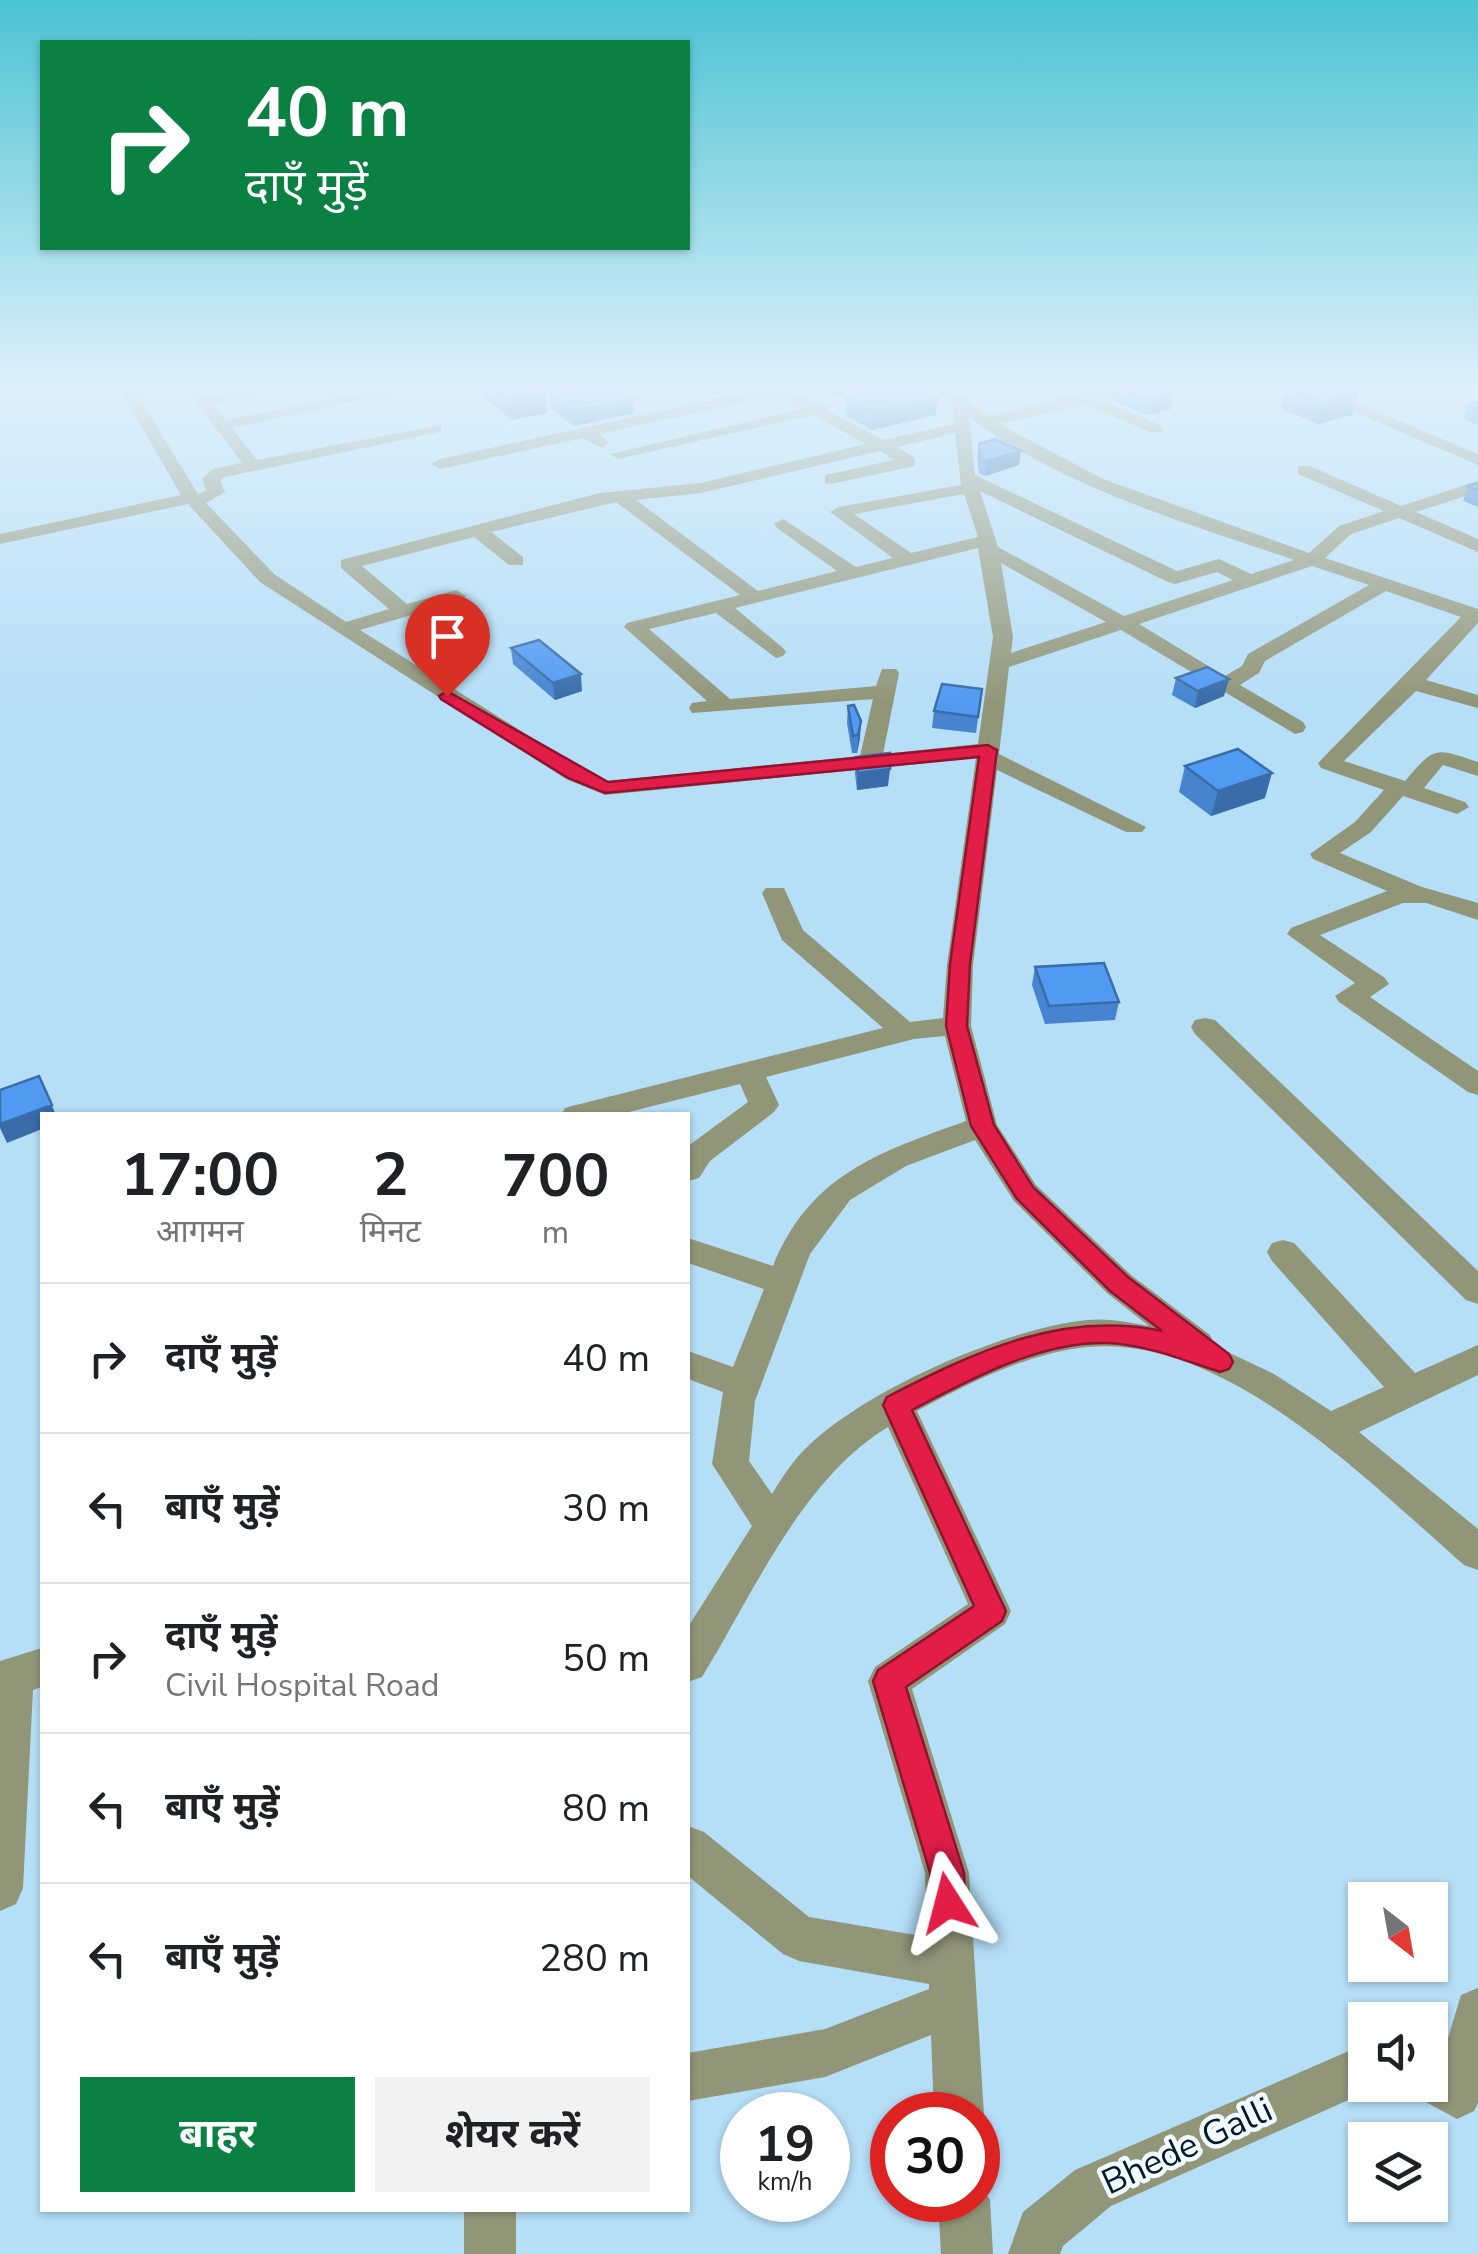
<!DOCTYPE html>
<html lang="hi">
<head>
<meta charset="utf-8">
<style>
  body { margin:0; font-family:"Nunito Sans","Noto Sans Devanagari",sans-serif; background:#f2f2f2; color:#202124; height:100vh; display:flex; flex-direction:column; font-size:38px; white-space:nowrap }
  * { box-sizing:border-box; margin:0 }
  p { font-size:32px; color:#757577 }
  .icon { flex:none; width:55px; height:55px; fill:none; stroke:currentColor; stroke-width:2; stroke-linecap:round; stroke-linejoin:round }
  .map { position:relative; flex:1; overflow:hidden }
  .sheet { position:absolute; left:40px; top:1112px; width:650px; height:1100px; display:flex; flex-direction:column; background:#fff; border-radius:0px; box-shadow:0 2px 8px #0004 }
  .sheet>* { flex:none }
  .guide { position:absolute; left:40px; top:40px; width:650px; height:210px; border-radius:0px; box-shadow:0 2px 8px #0004; background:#0b8043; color:#fff; overflow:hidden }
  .needle { width:65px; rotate:149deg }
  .buttons { position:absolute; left:1348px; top:1882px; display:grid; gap:20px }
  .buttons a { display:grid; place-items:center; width:100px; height:100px; border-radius:0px; background:#fff; box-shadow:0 2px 8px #0004; font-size:50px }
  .speed { position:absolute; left:720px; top:2092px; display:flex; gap:20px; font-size:50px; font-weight:700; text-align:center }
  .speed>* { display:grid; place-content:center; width:130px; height:130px; border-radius:50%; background:#fff; box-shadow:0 2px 8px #0004; line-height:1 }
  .speed small { font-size:25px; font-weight:400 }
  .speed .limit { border:15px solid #d22; background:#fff; color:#111 }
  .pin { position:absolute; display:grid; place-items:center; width:85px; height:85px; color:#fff; margin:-102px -42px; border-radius:50% 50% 50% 0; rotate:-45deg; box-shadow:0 0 10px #0007 }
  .pin .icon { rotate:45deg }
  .me { position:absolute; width:110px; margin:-55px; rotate:351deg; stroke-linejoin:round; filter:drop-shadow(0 0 8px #0008) }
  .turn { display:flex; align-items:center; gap:35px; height:210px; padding:0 40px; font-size:45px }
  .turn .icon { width:130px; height:130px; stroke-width:2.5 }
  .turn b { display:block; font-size:70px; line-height:85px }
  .eta { display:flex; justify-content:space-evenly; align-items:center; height:170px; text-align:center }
  .eta b { font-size:60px; font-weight:700; line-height:70px }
  .action { display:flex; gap:20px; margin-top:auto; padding:20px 40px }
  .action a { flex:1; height:115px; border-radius:0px; background:#0b8043; color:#fff; font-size:40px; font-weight:700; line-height:115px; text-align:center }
  .action a+a { background:#f2f2f2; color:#202124 }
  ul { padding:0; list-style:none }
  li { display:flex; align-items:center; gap:30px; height:150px; padding:0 40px; border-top:2px solid #e0e0e0 }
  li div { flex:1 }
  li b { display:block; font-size:38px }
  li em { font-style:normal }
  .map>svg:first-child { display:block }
</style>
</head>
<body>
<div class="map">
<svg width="1478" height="2254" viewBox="0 0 1478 2254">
  <rect width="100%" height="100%" fill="#b5def7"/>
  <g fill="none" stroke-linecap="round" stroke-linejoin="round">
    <path fill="#929679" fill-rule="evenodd" d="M 119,388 L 133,388 L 198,494 L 206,490 L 202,479 L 213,469 L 242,463 L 195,401 L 197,398 L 252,388 L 284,388 L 213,404 L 226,420 L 387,388 L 401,391 L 232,428 L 257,460 L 441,425 L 441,431 L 435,433 L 225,477 L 220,480 L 225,492 L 206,503 L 274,574 L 346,622 L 389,609 L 341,568 L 341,560 L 600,493 L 701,483 L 866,444 L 813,415 L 618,459 L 610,454 L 801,409 L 776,395 L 599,434 L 609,443 L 601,448 L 583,438 L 440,469 L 432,464 L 440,459 L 767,388 L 785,388 L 826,406 L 827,410 L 883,440 L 954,424 L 952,404 L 935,388 L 951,388 L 989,417 L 1081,392 L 1130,388 L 1129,393 L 1101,400 L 1162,426 L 1162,432 L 1150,432 L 1084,404 L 999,424 L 1103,479 L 1309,553 L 1339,526 L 1384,511 L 1298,474 L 1298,466 L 1310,466 L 1401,506 L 1478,481 L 1478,492 L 1416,512 L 1478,539 L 1478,552 L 1399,518 L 1351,534 L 1325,558 L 1478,609 L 1478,623 L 1426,680 L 1478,695 L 1478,708 L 1416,691 L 1344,761 L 1405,781 C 1435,746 1434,747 1478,762 L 1478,776 L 1443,765 L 1424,788 L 1465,802 L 1469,807 L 1457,814 L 1403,796 L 1371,832 L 1340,853 L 1422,887 L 1478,903 L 1478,920 L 1426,903 L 1403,903 L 1320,935 L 1385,978 L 1389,984 L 1370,997 L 1478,1071 L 1478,1095 L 1468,1092 L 1339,1002 L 1335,996 L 1355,983 L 1287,934 L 1291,928 L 1387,891 L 1313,859 L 1310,854 L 1355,822 L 1384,790 L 1321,768 L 1318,763 L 1461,617 L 1386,591 L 1265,661 L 1259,673 L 1240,685 L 1303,722 L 1306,727 L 1303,732 L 1295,734 L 1121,630 L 1009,667 L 999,754 L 1146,827 L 1142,832 L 1126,832 L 997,770 L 973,965 L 971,1026 L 997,1125 L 1036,1185 L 1131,1275 L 1210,1335 L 1215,1346 L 1274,1374 L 1331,1411 L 1384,1387 L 1272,1261 L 1267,1252 L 1272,1243 L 1283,1240 L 1294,1243 L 1415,1373 L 1478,1345 L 1478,1375 L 1359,1432 L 1478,1529 L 1478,1570 L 1464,1565 C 1370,1483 1225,1334 1088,1347 C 1027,1353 970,1383 917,1411 L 1011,1611 L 1005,1624 L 912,1689 L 969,1873 L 984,2115 L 978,2130 L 978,2115 L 934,2115 L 931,2035 L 825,2077 L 688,2101 L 688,2053 L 825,2029 L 929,1989 L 929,1984 L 799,1961 L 783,1954 L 688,1876 L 688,1826 L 704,1832 L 809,1917 L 927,1937 L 925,1873 L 868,1681 L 875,1667 L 968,1604 L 888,1427 C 802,1479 754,1592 702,1677 L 688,1682 L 688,1627 L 752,1526 L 712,1464 L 723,1392 L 688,1379 L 688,1351 L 733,1367 L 764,1289 L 688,1263 L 688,1238 L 773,1266 C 810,1174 880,1152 966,1121 L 945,1036 L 914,1039 L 766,1077 L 779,1105 L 774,1112 L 710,1161 L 699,1178 L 688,1181 L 688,1146 L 748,1102 L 740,1084 L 617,1115 L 561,1115 L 565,1108 L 576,1105 L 883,1028 L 782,940 L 762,893 L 766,888 L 784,888 L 803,930 L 910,1022 L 943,1018 L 947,965 L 976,758 L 605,795 L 566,779 L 260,582 L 188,504 L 0,544 L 0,534 L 181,495 ZM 969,417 C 1062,487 1183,522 1294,560 L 1251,574 L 1219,559 L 1177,571 L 975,475 ZM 955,433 L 961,485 L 839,507 L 830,512 L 893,558 L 856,567 L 783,519 L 774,524 L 777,528 L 837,571 L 758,591 L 636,500 L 701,493 L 880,451 L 894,460 L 825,475 L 825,483 L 831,484 L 915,466 L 915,458 L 897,447 ZM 980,491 L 1168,582 L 1175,584 L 1217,572 L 1233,580 L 1124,616 L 998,547 ZM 964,494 L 978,537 L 911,553 L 854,514 ZM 616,502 L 740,595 L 627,623 L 624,627 L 707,701 L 692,703 L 689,708 L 692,713 L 873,699 L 860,756 L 608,781 L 582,769 L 360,630 L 463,600 L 466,596 L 456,590 L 407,604 L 362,566 L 474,537 L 509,565 L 523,565 L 523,557 L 491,532 ZM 978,548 L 993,637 L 978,744 L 883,754 L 899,673 L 896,669 L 882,669 L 876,686 L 730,699 L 649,629 L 716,613 L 776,658 L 783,656 L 786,652 L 783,648 L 735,608 ZM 1001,563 L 1106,622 L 1011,653 L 1013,637 ZM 1312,566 L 1369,585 L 1248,654 L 1242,666 L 1225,676 L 1139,624 ZM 975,1140 L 1014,1201 L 1107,1293 L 1149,1326 C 1128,1322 1108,1318 1087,1320 C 1006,1328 868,1389 809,1445 C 794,1459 783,1476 772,1494 L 749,1461 L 755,1401 L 810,1254 L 850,1200 L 906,1166 Z
      M 548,388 L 573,388 L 549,393 Z
      M 1299,388 L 1319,388 L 1478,454 L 1478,465 Z
      M 1205,1018 L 1215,1020 L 1478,1271 L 1478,1304 L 1466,1300 L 1195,1034 L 1191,1027 L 1195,1020 Z
      M 42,1648 L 42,1687 L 33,1690 L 23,1888 L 16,1904 L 0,1911 L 0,1661 Z
      M 1478,1988 L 1478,2103 L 1474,2111 L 1457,2119 L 1413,2095 L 1408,2085 L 1430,2085 L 1430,2054 L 1442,2058 L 1461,1995 Z
      M 1365,2044 L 1365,2085 L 1382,2085 L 1111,2206 L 1063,2246 L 1060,2254 L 1008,2254 L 1023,2212 L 1075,2170 Z
      M 978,2180 L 990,2200 L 993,2254 L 941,2254 L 938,2200 L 978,2200 Z
      M 464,2210 L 516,2210 L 516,2254 L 464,2254 Z"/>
  </g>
  <path fill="#4684d0" d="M 481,388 L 539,388 L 547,413 L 512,420 L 482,396 Z
    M 819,388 L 928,388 L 927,392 L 937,398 L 936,415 L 872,430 L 845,416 L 846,398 L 857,396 L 857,393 L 836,397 Z
    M 1115,388 L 1174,395 L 1171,409 L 1146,415 L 1113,401 Z
    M 1285,388 L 1358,394 L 1352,415 L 1318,424 L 1280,408 Z
    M 550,396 L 633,399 L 634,413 L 574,426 L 552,410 Z
    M 1478,402 L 1478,425 L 1463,419 L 1467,405 Z
    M 979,444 L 1019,465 L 985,476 L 979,473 L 977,458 Z
    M 1478,483 L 1478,507 L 1463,501 L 1468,486 Z
    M 511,648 L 582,691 L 555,700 L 513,664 Z
    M 1176,678 L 1224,696 L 1195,708 L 1172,695 Z
    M 982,689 L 976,733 L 932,728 L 934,711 Z
    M 848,706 L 860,738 L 857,753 L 852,753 L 847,723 Z
    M 856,757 L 888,786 L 857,790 L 855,774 Z
    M 1185,766 L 1265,798 L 1211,816 L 1179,792 Z
    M 1035,967 L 1119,1002 L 1115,1020 L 1045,1024 L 1032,985 Z"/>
  <path fill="#396ca9" d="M 836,388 L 881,388 L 836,397 Z
    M 916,388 L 928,388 L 927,400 L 937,398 L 936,415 L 872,430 L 873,412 Z
    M 545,392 L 547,413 L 512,420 L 510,399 Z
    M 1358,394 L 1352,415 L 1318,424 L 1323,403 Z
    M 1174,395 L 1171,409 L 1146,415 L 1149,401 Z
    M 633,399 L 634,413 L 574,426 L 573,412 Z
    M 1021,451 L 1019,465 L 985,476 L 987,461 Z
    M 581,674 L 582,691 L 555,700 L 553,683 Z
    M 1229,679 L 1224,696 L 1195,708 L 1198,691 Z
    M 861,721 L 860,738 L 857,753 L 858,735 Z
    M 890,769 L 888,786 L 857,790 L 858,773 Z
    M 1272,773 L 1265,798 L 1211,816 L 1218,791 Z
    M 39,1076 L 56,1115 L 42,1115 L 42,1129 L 7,1143 L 0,1128 L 0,1124 Z"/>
  <path fill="#519af2" stroke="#396ca9" stroke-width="2.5" d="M 495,388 L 539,388 L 545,392 L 510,399 Z
    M 590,388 L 615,388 L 633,399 L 573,412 L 550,396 Z
    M 872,388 L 919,388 L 937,398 L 873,412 L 846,398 L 863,394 L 857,391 Z
    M 1117,388 L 1155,388 L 1174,395 L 1149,401 Z
    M 1286,388 L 1343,388 L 1358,394 L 1323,403 Z
    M 1478,402 L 1478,409 L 1467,405 Z
    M 995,439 L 1021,451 L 987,461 L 980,458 L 979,444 Z
    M 1478,483 L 1478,490 L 1468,486 Z
    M 539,640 L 581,674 L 553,683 L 511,648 Z
    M 1207,667 L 1229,679 L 1198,691 L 1176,678 Z
    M 942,684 L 982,689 L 978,717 L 934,711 Z
    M 854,705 L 861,721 L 858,735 L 853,736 L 848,706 Z
    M 1238,749 L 1272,773 L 1218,791 L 1185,766 Z
    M 890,753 L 890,769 L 858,773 L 856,757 Z
    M 1104,963 L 1119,1002 L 1049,1006 L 1035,967 Z
    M 39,1076 L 52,1105 L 0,1124 L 0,1090 Z"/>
  <linearGradient id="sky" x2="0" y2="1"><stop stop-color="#4bc3d3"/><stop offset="0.55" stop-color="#def0fb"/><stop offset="1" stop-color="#def0fb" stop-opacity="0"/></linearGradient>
  <rect width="1478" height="703" fill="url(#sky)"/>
  <path fill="#e11d48" stroke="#92132f" stroke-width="2.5" d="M 447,691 L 608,782 L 988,745 L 997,750 L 970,964 L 967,1026 L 994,1125 L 1033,1187 L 1128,1277 L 1229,1354 L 1233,1362 L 1229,1369 L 1220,1372 C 1183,1360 1148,1345 1108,1343 C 1040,1341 971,1379 912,1410 L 1006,1611 L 1002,1621 L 906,1687 L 964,1873 L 965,1903 L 960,1915 L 948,1920 L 936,1915 L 931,1903 L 930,1873 L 873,1681 L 878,1670 L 974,1606 L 883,1405 L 887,1397 C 974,1352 1062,1310 1162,1331 L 1110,1291 L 1017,1199 L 971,1126 L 946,1026 L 950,964 L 979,757 L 605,793 L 568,778 L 441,699 L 439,696 Z"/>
  <g text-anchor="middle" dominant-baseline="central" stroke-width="9" stroke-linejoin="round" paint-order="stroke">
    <g font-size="35" fill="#001b2a" stroke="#f3fafe">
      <text transform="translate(1187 2146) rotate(-25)">Bhede Galli</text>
    </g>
  </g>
</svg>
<div class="buttons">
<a><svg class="needle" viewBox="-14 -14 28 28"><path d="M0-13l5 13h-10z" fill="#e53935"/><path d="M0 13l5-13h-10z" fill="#757577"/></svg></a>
<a><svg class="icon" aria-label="sound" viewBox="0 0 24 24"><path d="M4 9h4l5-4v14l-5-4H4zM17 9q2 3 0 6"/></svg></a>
<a><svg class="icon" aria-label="layers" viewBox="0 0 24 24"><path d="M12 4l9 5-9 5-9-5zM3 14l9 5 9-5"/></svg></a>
</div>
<div class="speed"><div>19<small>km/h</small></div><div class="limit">30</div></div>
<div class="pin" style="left:447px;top:696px;background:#d93025"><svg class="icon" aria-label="arrive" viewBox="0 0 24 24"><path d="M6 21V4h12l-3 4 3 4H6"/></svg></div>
<svg class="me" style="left:948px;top:1903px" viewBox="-20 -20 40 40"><path d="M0-17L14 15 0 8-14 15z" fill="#e11d48" stroke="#fff" stroke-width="4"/></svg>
<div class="guide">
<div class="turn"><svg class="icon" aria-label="right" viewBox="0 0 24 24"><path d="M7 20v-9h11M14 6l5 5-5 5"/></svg><div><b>40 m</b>दाएँ मुड़ें</div></div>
</div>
<section class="sheet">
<div class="eta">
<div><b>17:00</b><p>आगमन</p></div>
<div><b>2</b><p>मिनट</p></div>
<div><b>700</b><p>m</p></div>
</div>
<ul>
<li><svg class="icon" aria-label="right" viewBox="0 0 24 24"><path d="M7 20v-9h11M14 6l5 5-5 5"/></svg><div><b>दाएँ मुड़ें</b></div><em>40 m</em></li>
<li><svg class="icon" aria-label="left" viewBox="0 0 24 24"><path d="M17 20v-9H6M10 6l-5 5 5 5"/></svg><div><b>बाएँ मुड़ें</b></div><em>30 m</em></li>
<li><svg class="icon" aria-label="right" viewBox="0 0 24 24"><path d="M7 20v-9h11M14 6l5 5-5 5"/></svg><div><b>दाएँ मुड़ें</b><p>Civil Hospital Road</p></div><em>50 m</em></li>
<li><svg class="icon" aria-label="left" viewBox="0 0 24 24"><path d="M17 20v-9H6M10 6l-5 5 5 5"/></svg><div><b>बाएँ मुड़ें</b></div><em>80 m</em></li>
<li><svg class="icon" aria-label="left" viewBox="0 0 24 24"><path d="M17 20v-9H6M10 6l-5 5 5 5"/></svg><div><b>बाएँ मुड़ें</b></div><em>280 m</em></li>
</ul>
<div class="action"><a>बाहर</a><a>शेयर करें</a></div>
</section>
</div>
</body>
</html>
